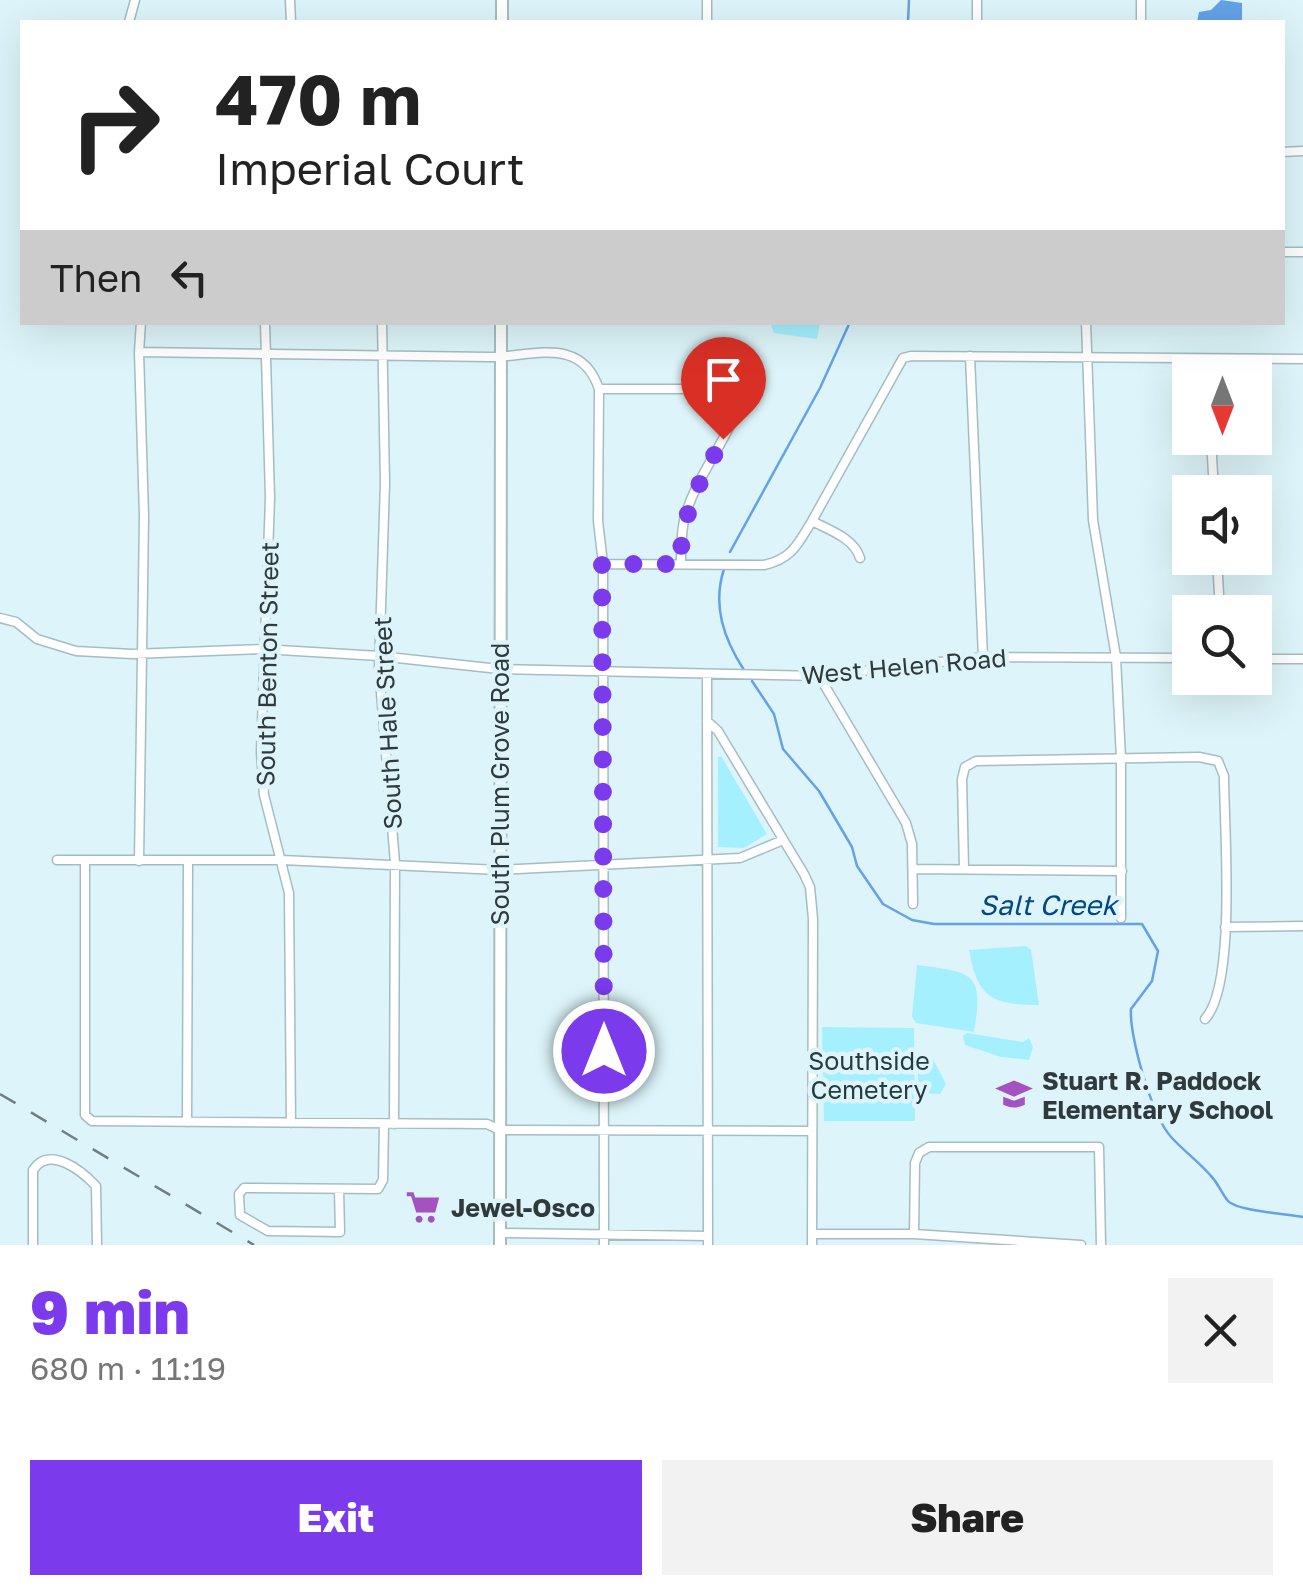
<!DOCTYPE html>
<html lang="en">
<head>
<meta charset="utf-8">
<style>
  body { margin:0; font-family:"Golos Text",sans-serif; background:#f2f2f2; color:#222; height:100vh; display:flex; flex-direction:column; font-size:38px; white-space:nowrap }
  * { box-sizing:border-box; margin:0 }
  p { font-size:32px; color:#767676 }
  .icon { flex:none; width:55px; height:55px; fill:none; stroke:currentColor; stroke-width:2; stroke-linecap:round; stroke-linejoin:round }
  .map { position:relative; height:1245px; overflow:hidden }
  .details { display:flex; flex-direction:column; background:#fff; flex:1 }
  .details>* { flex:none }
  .hud { position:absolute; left:20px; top:20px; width:1265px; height:305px; border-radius:0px; box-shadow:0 10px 40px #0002; background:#fff; color:#222; overflow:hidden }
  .needle { width:65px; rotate:180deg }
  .fabs { position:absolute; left:1172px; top:355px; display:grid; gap:20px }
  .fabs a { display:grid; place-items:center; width:100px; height:100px; border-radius:0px; background:#fff; box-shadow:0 10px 40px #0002; font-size:50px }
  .pin { position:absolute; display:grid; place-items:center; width:85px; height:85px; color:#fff; margin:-102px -42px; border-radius:50% 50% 50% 0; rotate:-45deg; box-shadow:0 0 10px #0007 }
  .pin .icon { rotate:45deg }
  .me { position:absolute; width:110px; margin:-55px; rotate:0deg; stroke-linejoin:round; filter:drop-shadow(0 0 8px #0008) }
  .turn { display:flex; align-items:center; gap:35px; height:210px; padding:0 30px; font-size:45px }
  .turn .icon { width:130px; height:130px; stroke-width:2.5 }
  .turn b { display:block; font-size:70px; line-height:85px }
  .then { display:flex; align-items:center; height:95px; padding:0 30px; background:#0003; gap:20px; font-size:38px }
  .round { display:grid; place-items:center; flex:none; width:105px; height:105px; border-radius:0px; background:#f2f2f2 }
  .overview { display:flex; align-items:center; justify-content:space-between; height:170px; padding:0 30px }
  h1 { font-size:60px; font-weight:800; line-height:75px; color:#7c3aed }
  .action { display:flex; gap:20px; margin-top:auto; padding:20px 30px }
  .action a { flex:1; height:115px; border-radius:0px; background:#7c3aed; color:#fff; font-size:40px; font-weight:800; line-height:115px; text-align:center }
  .action a+a { background:#f2f2f2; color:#222 }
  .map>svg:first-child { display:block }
</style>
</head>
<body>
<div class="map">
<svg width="1303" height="1245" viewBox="0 0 1303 1245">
  <rect width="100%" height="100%" fill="#ddf5fa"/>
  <path fill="#a5f0ff" d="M 770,323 L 820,323 L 817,339 L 774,333 Z
    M 721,756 L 767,834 L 744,848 L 718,847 L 718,757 Z
    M 1026,946 L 1031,950 L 1039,1005 C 994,1005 977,999 969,950 Z
    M 917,965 C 974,972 984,973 974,1032 L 916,1023 L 912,1017 Z
    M 822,1027 L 914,1028 L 915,1121 L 824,1121 Z
    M 967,1033 L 1023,1042 L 1029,1038 L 1033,1047 L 1029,1060 L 1001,1057 L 965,1045 L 963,1036 Z
    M 923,1059 L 933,1059 L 946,1084 L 940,1094 L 918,1093 L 918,1068 Z"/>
  <path fill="#64a1e7" d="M 1221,0 L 1242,3 L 1242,22 L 1197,22 L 1199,12 L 1211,10 Z"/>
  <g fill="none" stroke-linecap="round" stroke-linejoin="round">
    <path stroke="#64a1e7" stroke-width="2.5" d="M 908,22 L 909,0
      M 730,552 L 820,388 L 850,322
      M 724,569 C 712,606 724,639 744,670
      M 752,681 L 774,714 L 783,749 L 819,791 L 852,847 L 857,866 L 883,904 L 912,920 L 934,924 L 1142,924 L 1158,951 L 1152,981 L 1131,1009 C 1129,1036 1152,1117 1172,1138 C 1184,1151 1199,1162 1211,1176 C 1218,1183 1222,1194 1228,1201 C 1237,1211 1288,1214 1303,1217"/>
    <g stroke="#a5bdc1" stroke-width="11">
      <path id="minor" d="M 290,0 L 291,22
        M 1141,0 L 1141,22
        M 129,22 L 135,0
        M 707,22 L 707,0
        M 977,22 L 977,0
        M 1282,152 L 1303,151
        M 1282,252 L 1303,252
        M 265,322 L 270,498 L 261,752 L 264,795 L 289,893 L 291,1123
        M 382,322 L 385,483 L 379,668 L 395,863 L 394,1124
        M 1086,322 L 1093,520 L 1116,657 L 1121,759 L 1121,918
        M 139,352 L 490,357 C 532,357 581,335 599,389 L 598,521 L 603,564 L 604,1245
        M 970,356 L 983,657
        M 599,389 L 727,389 L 743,392 C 731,437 698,472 685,516 C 681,531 681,548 681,564
        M 1211,438 L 1214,492
        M 812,521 C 829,530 854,538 860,558
        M 1217,558 L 1220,612
        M 603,564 L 764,565 C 792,559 798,544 812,521 L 903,358 L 911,356 L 1303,359
        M 0,618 L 16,622 L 37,639 L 76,651 L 132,654 L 263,649 L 379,656 L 499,669 L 819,676 L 983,657 L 1190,658
        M 1255,659 L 1303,659
        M 707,675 L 708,1245
        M 819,676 L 906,823 L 912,844 L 913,904
        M 707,721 L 718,731 L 804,874 L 810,887 L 813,919 L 812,1245
        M 57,860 L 282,860 L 499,870 L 740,858 L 783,840
        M 85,860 L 85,1115 L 92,1121 L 487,1124 L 500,1130 L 812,1131
        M 139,861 L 144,516 L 139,352 L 141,322
        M 913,869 L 1122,871
        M 964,869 L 962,779 L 965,767 L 976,761 L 1199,757 L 1218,761 L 1224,776 C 1224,827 1237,985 1205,1019
        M 1225,927 L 1303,926
        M 187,1122 L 188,861
        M 339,1189 L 340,1232 L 268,1231 L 240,1215 L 239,1194 L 244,1188 L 378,1189 L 383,1180 L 384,1124
        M 500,1233 L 708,1236
        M 812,1234 L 914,1234 L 1081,1245
        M 914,1234 L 915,1163 L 919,1153 L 929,1147 L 1099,1147 L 1101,1245
        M 33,1245 L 33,1170 C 49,1145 81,1170 96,1186 L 97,1245"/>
    </g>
    <g stroke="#a5bdc1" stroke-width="14">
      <path id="secondary" d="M 502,22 L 502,0
        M 500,1245 L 501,322"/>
    </g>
    <use href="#minor" stroke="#fff" stroke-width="8"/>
    <use href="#secondary" stroke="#fff" stroke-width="10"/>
    <path stroke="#6f7e81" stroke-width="2.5" stroke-dasharray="18 18" stroke-linecap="butt" d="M 0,1094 L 254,1245"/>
  </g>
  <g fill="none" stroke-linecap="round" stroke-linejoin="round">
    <path stroke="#7c3aed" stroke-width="18" stroke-dasharray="0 32.4" d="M 604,1051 L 602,564 L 680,564 C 682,512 699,483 723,439"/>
  </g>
  <defs>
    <g id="school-bare" transform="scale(2.7)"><path d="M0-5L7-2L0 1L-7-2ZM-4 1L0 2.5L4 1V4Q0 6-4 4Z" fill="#a551c0" stroke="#ddf5fa" stroke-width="2.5" paint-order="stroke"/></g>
    <g id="supermarket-bare" transform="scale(2.7)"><path d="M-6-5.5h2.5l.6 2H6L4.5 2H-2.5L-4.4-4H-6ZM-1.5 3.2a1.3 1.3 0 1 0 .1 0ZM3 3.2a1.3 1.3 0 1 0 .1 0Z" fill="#a551c0" stroke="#ddf5fa" stroke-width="2.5" paint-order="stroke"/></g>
  </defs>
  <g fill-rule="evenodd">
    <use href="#school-bare" x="1014" y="1094"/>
    <use href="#supermarket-bare" x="423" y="1207"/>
  </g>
  <g text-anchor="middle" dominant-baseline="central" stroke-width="9" stroke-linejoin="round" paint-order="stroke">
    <g font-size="25" fill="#303a3c" stroke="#ddf5fa">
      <text transform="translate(267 664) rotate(-89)">South Benton Street</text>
      <text transform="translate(904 666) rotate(-5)">West Helen Road</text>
      <text transform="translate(387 723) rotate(-93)">South Hale Street</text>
      <text transform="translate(499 784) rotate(-90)">South Plum Grove Road</text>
    </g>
    <g font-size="25" fill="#243c40" stroke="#ddf5fa">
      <text x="869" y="1060">Southside<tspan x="869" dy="29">Cemetery</tspan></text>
    </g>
    <g font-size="25" font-weight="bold" fill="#303a3c" stroke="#ddf5fa" text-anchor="start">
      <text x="1042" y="1080">Stuart R. Paddock<tspan x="1042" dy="29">Elementary School</tspan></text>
      <text x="451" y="1207">Jewel-Osco</text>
    </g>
    <g font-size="28" font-style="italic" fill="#024786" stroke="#ddf5fa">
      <text x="1048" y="904">Salt Creek</text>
    </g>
  </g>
</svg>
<div class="fabs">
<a><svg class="needle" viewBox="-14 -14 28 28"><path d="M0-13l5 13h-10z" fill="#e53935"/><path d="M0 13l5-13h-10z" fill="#767676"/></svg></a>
<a><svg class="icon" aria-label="sound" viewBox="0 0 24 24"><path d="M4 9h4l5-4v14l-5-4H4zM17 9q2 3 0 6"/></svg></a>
<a><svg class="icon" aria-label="search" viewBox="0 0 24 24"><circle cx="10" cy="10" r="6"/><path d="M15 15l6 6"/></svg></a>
</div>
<div class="pin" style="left:723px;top:439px;background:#d93025"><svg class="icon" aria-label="arrive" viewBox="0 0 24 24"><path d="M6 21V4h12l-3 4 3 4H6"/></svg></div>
<svg class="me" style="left:604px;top:1051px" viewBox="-20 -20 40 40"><circle r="17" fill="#7c3aed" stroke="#fff" stroke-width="3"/><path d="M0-11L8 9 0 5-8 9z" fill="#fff"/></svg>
<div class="hud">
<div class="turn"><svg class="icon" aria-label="right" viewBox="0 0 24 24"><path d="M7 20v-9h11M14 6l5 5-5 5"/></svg><div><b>470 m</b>Imperial Court</div></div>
<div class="then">Then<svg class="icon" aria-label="left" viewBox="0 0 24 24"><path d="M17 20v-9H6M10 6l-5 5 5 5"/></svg></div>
</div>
</div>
<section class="details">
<div class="overview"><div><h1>9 min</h1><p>680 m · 11:19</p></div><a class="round"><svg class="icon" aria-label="close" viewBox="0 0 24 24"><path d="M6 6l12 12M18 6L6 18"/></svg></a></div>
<div class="action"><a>Exit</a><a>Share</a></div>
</section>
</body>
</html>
